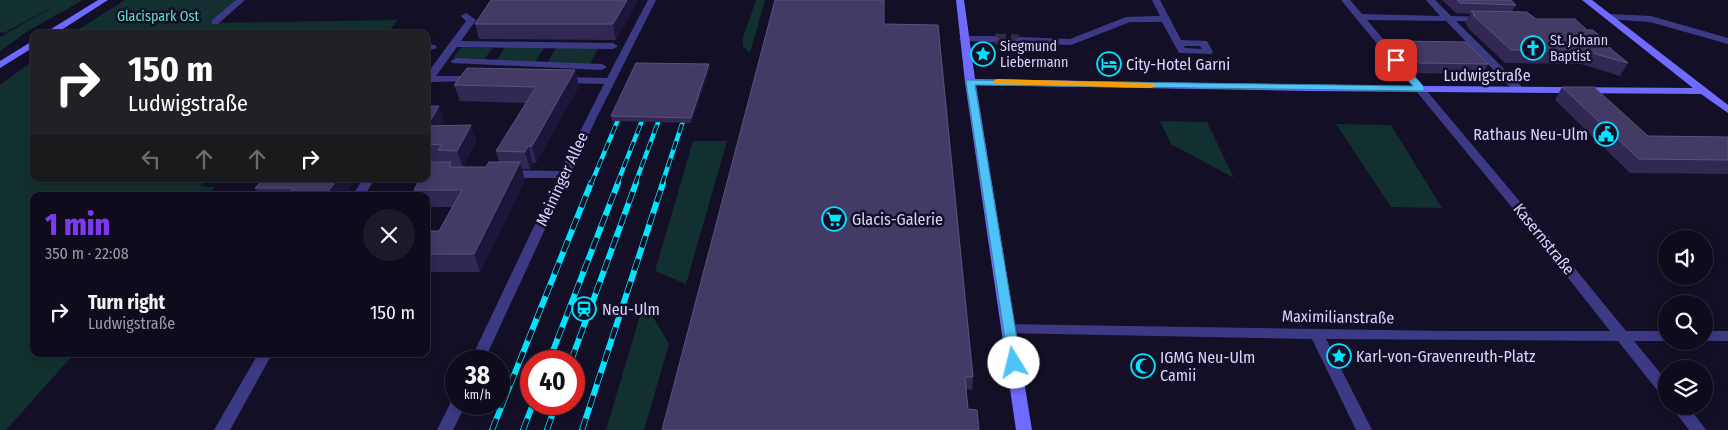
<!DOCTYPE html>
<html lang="en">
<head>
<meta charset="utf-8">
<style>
  body { margin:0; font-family:"Fira Sans Condensed",sans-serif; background:#1c1929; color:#f1f3f6; height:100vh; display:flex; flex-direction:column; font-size:19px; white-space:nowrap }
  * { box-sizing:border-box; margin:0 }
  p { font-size:16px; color:#9b9ba3 }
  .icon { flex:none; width:28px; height:28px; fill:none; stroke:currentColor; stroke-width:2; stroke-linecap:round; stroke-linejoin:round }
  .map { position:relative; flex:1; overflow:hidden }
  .side { position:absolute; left:30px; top:192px; width:400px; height:165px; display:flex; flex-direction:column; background:#0e0b1c; border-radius:10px; box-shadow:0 2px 12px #0003,0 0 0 1px #2e2b3b }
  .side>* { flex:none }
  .guide { position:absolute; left:30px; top:30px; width:400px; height:152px; border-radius:10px; box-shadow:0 2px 12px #0003,0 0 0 1px #2e2b3b; background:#202124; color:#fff; overflow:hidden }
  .fabs { position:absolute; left:1658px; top:230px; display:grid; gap:10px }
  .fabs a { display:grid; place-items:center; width:55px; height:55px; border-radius:50%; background:#0e0b1c; box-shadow:0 2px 12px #0003,0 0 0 1px #2e2b3b; font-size:25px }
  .speed { position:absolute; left:445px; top:350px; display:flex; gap:10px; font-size:25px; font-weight:700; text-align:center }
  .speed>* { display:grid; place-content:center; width:65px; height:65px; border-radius:50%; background:#0e0b1c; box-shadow:0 2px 12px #0003,0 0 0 1px #2e2b3b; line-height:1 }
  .speed small { font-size:12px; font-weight:400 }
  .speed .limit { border:8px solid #d22; background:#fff; color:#111 }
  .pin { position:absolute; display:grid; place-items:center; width:42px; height:42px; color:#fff; margin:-21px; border-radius:10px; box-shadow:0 2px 8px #0006 }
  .me { position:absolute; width:55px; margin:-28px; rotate:351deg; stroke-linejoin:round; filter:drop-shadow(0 0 4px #0008) }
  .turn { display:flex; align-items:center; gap:18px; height:105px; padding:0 15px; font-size:22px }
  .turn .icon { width:65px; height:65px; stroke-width:2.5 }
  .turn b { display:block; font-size:35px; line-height:42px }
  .lanes { display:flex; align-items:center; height:48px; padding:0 15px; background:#0003; justify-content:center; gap:25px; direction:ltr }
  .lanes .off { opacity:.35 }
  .round { display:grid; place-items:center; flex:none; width:52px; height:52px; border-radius:26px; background:#1c1929 }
  .summary { display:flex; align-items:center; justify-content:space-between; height:85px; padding:0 15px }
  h1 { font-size:30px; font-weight:800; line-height:38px; color:#7c3aed }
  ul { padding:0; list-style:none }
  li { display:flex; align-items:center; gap:15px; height:70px; padding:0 15px }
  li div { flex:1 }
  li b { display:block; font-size:19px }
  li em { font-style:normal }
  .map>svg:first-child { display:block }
</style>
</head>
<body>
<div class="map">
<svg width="1728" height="430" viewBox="0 0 1728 430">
  <rect width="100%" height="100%" fill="#130f26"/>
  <path fill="#12302f" d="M 0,0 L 83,0 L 28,31 L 0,51 L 0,37 L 63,1 L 4,33 L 0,32 Z
    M 125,0 L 238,0 L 211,23 L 398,20 L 387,34 L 71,34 Z
    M 756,0 L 765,0 L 750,53 L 743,46 L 743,37 Z
    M 461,47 L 493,48 L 484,59 L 453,58 Z
    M 505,47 L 544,48 L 535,62 L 497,60 Z
    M 556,48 L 598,48 L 590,64 L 548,62 Z
    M 34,60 L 34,179 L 223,179 L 206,180 L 200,186 L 215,187 L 207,196 L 34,196 L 34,354 L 74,354 L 6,430 L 0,430 L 0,85 Z
    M 1160,121 L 1207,122 L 1234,178 L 1171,144 Z
    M 1336,124 L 1391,125 L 1442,208 L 1391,207 Z
    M 693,141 L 727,141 L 686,284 L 655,271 Z
    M 644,302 L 669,344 L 644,430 L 606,430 Z"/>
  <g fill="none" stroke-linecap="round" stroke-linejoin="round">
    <path stroke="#312d47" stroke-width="11" stroke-dasharray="11 5" stroke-linecap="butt" d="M 995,39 L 1019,40"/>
    <path fill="#3d3a85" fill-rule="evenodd" d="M 236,0 L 245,0 L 218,24 L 212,24 L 212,20 Z
      M 648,0 L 656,0 L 596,119 L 484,361 L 470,361 L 557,178 L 507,178 L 501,174 L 507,170 L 560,171 L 604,84 L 563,83 L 558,80 L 563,77 L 607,78 Z
      M 1152,0 L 1160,0 L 1181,40 L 1207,41 L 1213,52 L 1211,54 L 1179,53 L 1162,22 L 1130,22 L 1071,45 L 1019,43 L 1014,40 L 1019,37 L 1070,39 L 1126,17 L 1160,16 ZM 1184,46 L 1200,46 L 1202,49 L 1185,48 Z
      M 1341,0 L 1350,0 L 1362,14 L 1440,16 L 1426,0 L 1435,0 L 1451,16 L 1486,17 L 1488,19 L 1483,22 L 1456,21 L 1523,88 L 1524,90 L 1523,92 L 1515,92 L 1446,21 L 1367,20 L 1532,216 L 1626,331 L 1666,331 L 1666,341 L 1634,341 L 1666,380 L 1666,397 L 1661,395 L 1618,341 L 1326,339 L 1372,430 L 1356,430 L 1312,339 L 1003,333 L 1001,329 L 1003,325 L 1008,324 L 1448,331 L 1610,331 L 1524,222 Z
      M 466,13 L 476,20 L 461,41 L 613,43 L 618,46 L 613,49 L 457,47 L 436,76 L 475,76 L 479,77 L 480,79 L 479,81 L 432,82 L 426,86 L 426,75 L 466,21 L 461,16 Z
      M 1609,14 L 1651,16 L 1728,38 L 1728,44 L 1650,22 L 1606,19 L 1606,15 Z
      M 964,36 L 995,36 L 1000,39 L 995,42 L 961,41 L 959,39 Z
      M 426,44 L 435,45 L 437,47 L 435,49 L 426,50 Z
      M 456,58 L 602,64 L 607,67 L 602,70 L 452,63 L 451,61 Z
      M 363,179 L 375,179 L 364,196 L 352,196 Z
      M 1704,331 L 1728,331 L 1728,341 L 1704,341 Z
      M 258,354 L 272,354 L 230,430 L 214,430 Z
      M 456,398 L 456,404 L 466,404 L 453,430 L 437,430 L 452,400 Z
      M 1671,406 L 1688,406 L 1706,430 L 1689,430 Z"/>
    <path fill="#6f6bff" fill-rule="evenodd" d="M 98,0 L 108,0 L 55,34 L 43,34 Z
      M 956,0 L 964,0 L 975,79 L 1310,85 L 1693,88 L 1582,0 L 1592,0 L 1728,105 L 1728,113 L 1701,94 L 1310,91 L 976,85 L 1032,430 L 1016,430 L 965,82 Z
      M 34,40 L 34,47 L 0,68 L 0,61 Z"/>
    <g stroke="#00e5ff" stroke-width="4.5">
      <path id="rail-far1" d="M 591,184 L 623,108
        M 617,184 L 647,108
        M 635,184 L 663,109
        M 662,184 L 687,109"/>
    </g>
    <g stroke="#00e5ff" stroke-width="6">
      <path id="rail" d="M 549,361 L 618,183
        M 571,361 L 636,183
        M 492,430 L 591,183
        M 523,430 L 533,404
        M 547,430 L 556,404
        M 582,430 L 663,183"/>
    </g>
    <use href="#rail-far1" stroke="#130f26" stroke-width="3" stroke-dasharray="9" stroke-linecap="butt"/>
    <use href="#rail" stroke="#130f26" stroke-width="4.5" stroke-dasharray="12" stroke-linecap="butt"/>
  </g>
  <path fill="#312854" d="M 491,0 L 636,0 L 637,2 L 616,40 L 479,39 L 475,24 Z
    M 1442,0 L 1511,0 L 1516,5 L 1512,11 L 1536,19 L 1587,30 L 1610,45 L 1608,48 L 1628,63 L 1620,76 L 1581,64 L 1505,63 L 1467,27 L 1468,26 L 1465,23 L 1470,14 L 1456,13 Z
    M 884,24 L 973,377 L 972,390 L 966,389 L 662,430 Z
    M 1400,41 L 1488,64 L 1483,74 L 1414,73 L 1396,51 Z
    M 710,69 L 691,123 L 612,121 L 611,116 Z
    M 575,70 L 579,86 L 536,163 L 533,163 L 530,169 L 521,169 L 525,180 L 480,272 L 426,272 L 426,231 L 439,231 L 453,207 L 426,207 L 426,196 L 416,196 L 414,190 L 442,162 L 438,161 L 426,161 L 426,106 L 444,123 L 443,125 L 471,125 L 476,142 L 463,167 L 486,167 L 499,162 L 496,151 L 526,103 L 460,101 L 454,85 Z
    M 1562,87 L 1648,136 L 1728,137 L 1728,174 L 1630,173 L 1555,100 Z
    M 354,181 L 344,196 L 259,196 L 255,188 Z"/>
  <path fill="#1d163a" d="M 627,0 L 636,0 L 637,2 L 616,40 L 613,24 Z
    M 709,64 L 710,69 L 691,123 L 691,118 Z
    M 575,70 L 579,86 L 536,163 L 532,146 Z
    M 439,106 L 444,123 L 433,142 L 427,126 Z
    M 471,125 L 476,142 L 463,168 L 457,151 Z
    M 528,146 L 533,163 L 530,169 L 525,152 Z
    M 520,162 L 525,180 L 480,272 L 474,254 Z
    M 337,179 L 353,179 L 354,181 L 344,196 L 325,196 Z"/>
  <path fill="#433a66" stroke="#5a527e" d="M 491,0 L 627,0 L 613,24 L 475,24 Z
    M 775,0 L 884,0 L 884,24 L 938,25 L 973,377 L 965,377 L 968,409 L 977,410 L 979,430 L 662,430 Z
    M 1457,0 L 1511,0 L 1516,5 L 1460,3 Z
    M 1471,11 L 1527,12 L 1536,19 L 1575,19 L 1587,30 L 1593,30 L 1610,45 L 1605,44 L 1628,63 L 1588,52 L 1511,50 L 1473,15 L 1475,15 Z
    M 379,33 L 379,34 L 336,34 Z
    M 1400,41 L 1466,42 L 1488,64 L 1419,63 Z
    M 636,63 L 709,64 L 691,118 L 611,116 Z
    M 467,68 L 575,70 L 532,146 L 528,146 L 525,152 L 496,151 L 536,87 L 454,85 Z
    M 1562,87 L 1594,87 L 1648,136 L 1728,137 L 1728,160 L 1639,159 Z
    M 426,106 L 439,106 L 427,126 L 471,125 L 457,151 L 438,150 L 442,145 L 426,144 Z
    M 431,162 L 451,162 L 449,167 L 486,167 L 489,162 L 520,162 L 474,254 L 426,254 L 426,231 L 439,231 L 462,190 L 414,190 L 420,179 L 426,179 L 426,170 Z
    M 263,179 L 337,179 L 325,196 L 287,196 L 293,188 L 255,188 Z"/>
  <path fill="#4fc3f7" stroke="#337fa1" d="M 1396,57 L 1399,58 L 1424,87 L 1424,91 L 975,85 L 1021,363 L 1019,366 L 1009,366 L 966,82 L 967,80 L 1413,86 L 1391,60 Z"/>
  <path fill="#f59e0b" d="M 997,79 L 1151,83 L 1156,86 L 1151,88 L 994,84 L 994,80 Z"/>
  <defs>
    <g id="church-ring" transform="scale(1.25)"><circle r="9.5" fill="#130f26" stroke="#00e5ff" stroke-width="1.5"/><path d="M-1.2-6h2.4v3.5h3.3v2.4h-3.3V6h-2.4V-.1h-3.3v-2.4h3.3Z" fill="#00e5ff"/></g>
    <g id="sight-ring" transform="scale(1.25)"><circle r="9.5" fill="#130f26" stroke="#00e5ff" stroke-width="1.5"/><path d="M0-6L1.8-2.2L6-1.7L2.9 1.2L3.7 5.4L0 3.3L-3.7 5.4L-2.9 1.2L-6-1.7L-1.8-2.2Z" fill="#00e5ff"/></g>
    <g id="hotel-ring" transform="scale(1.25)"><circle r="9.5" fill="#130f26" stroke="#00e5ff" stroke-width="1.5"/><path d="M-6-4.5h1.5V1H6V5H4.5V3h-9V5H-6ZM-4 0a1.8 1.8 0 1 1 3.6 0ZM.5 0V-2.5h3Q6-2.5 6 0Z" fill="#00e5ff"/></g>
    <g id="civic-ring" transform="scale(1.25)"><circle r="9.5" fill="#130f26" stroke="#00e5ff" stroke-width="1.5"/><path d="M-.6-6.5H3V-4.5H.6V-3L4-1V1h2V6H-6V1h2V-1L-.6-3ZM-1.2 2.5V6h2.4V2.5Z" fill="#00e5ff"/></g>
    <g id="supermarket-ring" transform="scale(1.25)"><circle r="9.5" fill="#130f26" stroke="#00e5ff" stroke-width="1.5"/><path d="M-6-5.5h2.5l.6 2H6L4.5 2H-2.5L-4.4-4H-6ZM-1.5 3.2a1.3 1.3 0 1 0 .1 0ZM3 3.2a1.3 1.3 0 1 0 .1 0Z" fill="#00e5ff"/></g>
    <g id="station-ring" transform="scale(1.25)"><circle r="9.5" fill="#130f26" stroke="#00e5ff" stroke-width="1.5"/><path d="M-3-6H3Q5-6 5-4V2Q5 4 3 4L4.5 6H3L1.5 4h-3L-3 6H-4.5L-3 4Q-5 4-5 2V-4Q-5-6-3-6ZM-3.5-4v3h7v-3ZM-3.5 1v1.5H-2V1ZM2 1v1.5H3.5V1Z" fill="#00e5ff"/></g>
    <g id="mosque-ring" transform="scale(1.25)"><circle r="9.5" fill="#130f26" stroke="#00e5ff" stroke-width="1.5"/><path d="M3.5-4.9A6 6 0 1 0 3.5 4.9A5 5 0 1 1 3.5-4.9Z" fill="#00e5ff"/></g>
  </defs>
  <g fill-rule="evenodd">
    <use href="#church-ring" x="1533" y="48"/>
    <use href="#sight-ring" x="983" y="54"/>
    <use href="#hotel-ring" x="1109" y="64"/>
    <use href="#civic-ring" x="1606" y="134"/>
    <use href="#supermarket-ring" x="834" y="219"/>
    <use href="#station-ring" x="584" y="309"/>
    <use href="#sight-ring" x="1339" y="356"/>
    <use href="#mosque-ring" x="1143" y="366"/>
  </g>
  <g text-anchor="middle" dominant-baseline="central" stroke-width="5" stroke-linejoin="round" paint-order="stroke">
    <g font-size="14" fill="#5fe0c0" stroke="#130f26">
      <text x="158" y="16">Glacispark Ost</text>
    </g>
    <g font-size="14" fill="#d9d4ff" stroke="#130f26" text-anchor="start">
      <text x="1550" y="40">St. Johann<tspan x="1550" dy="16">Baptist</tspan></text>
      <text x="1000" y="46">Siegmund<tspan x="1000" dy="16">Liebermann</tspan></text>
    </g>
    <g font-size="16" fill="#d9d4ff" stroke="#130f26" text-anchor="start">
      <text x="1126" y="64">City-Hotel Garni</text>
      <text x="1588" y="134" text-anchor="end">Rathaus Neu-Ulm</text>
      <text x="852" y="219">Glacis-Galerie</text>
      <text x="602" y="309">Neu-Ulm</text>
      <text x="1356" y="356">Karl-von-Gravenreuth-Platz</text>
      <text x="1160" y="357">IGMG Neu-Ulm<tspan x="1160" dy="18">Camii</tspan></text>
    </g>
    <g font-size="16" fill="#d9d4ff" stroke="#130f26">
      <text x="1487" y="75">Ludwigstraße</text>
      <text transform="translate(562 179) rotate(-65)">Meininger Allee</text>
      <text transform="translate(1544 239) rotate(51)">Kasernstraße</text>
      <text transform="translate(1338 317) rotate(1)">Maximilianstraße</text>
    </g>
  </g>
</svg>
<div class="fabs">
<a><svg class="icon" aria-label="sound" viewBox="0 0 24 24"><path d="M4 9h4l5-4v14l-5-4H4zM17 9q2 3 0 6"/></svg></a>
<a><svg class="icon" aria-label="search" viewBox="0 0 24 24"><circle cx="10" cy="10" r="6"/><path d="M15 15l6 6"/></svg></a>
<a><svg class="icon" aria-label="layers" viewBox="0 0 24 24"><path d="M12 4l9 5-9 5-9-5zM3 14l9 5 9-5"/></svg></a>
</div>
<div class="speed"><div>38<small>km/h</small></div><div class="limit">40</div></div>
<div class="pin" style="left:1396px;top:60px;background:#d93025"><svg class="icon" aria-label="arrive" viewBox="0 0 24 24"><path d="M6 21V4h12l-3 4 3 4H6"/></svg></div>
<svg class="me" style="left:1014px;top:363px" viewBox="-20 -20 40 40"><circle r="19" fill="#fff"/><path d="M0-13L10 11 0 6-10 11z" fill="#4fc3f7"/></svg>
<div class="guide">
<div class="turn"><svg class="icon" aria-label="right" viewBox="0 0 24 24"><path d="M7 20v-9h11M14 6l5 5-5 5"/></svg><div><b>150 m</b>Ludwigstraße</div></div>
<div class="lanes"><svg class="icon off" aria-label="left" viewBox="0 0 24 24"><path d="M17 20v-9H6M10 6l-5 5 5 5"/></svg><svg class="icon off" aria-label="ahead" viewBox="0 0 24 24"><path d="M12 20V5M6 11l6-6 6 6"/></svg><svg class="icon off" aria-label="ahead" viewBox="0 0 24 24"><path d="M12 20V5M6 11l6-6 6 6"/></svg><svg class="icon" aria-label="right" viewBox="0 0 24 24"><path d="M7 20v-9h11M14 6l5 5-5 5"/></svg></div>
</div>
<section class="side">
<div class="summary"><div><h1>1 min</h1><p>350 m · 22:08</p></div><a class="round"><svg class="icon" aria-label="close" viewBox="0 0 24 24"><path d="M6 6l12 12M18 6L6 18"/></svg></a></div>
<ul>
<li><svg class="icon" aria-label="right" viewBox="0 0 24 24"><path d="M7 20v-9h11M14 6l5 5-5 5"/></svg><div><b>Turn right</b><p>Ludwigstraße</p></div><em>150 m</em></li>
</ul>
</section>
</div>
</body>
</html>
